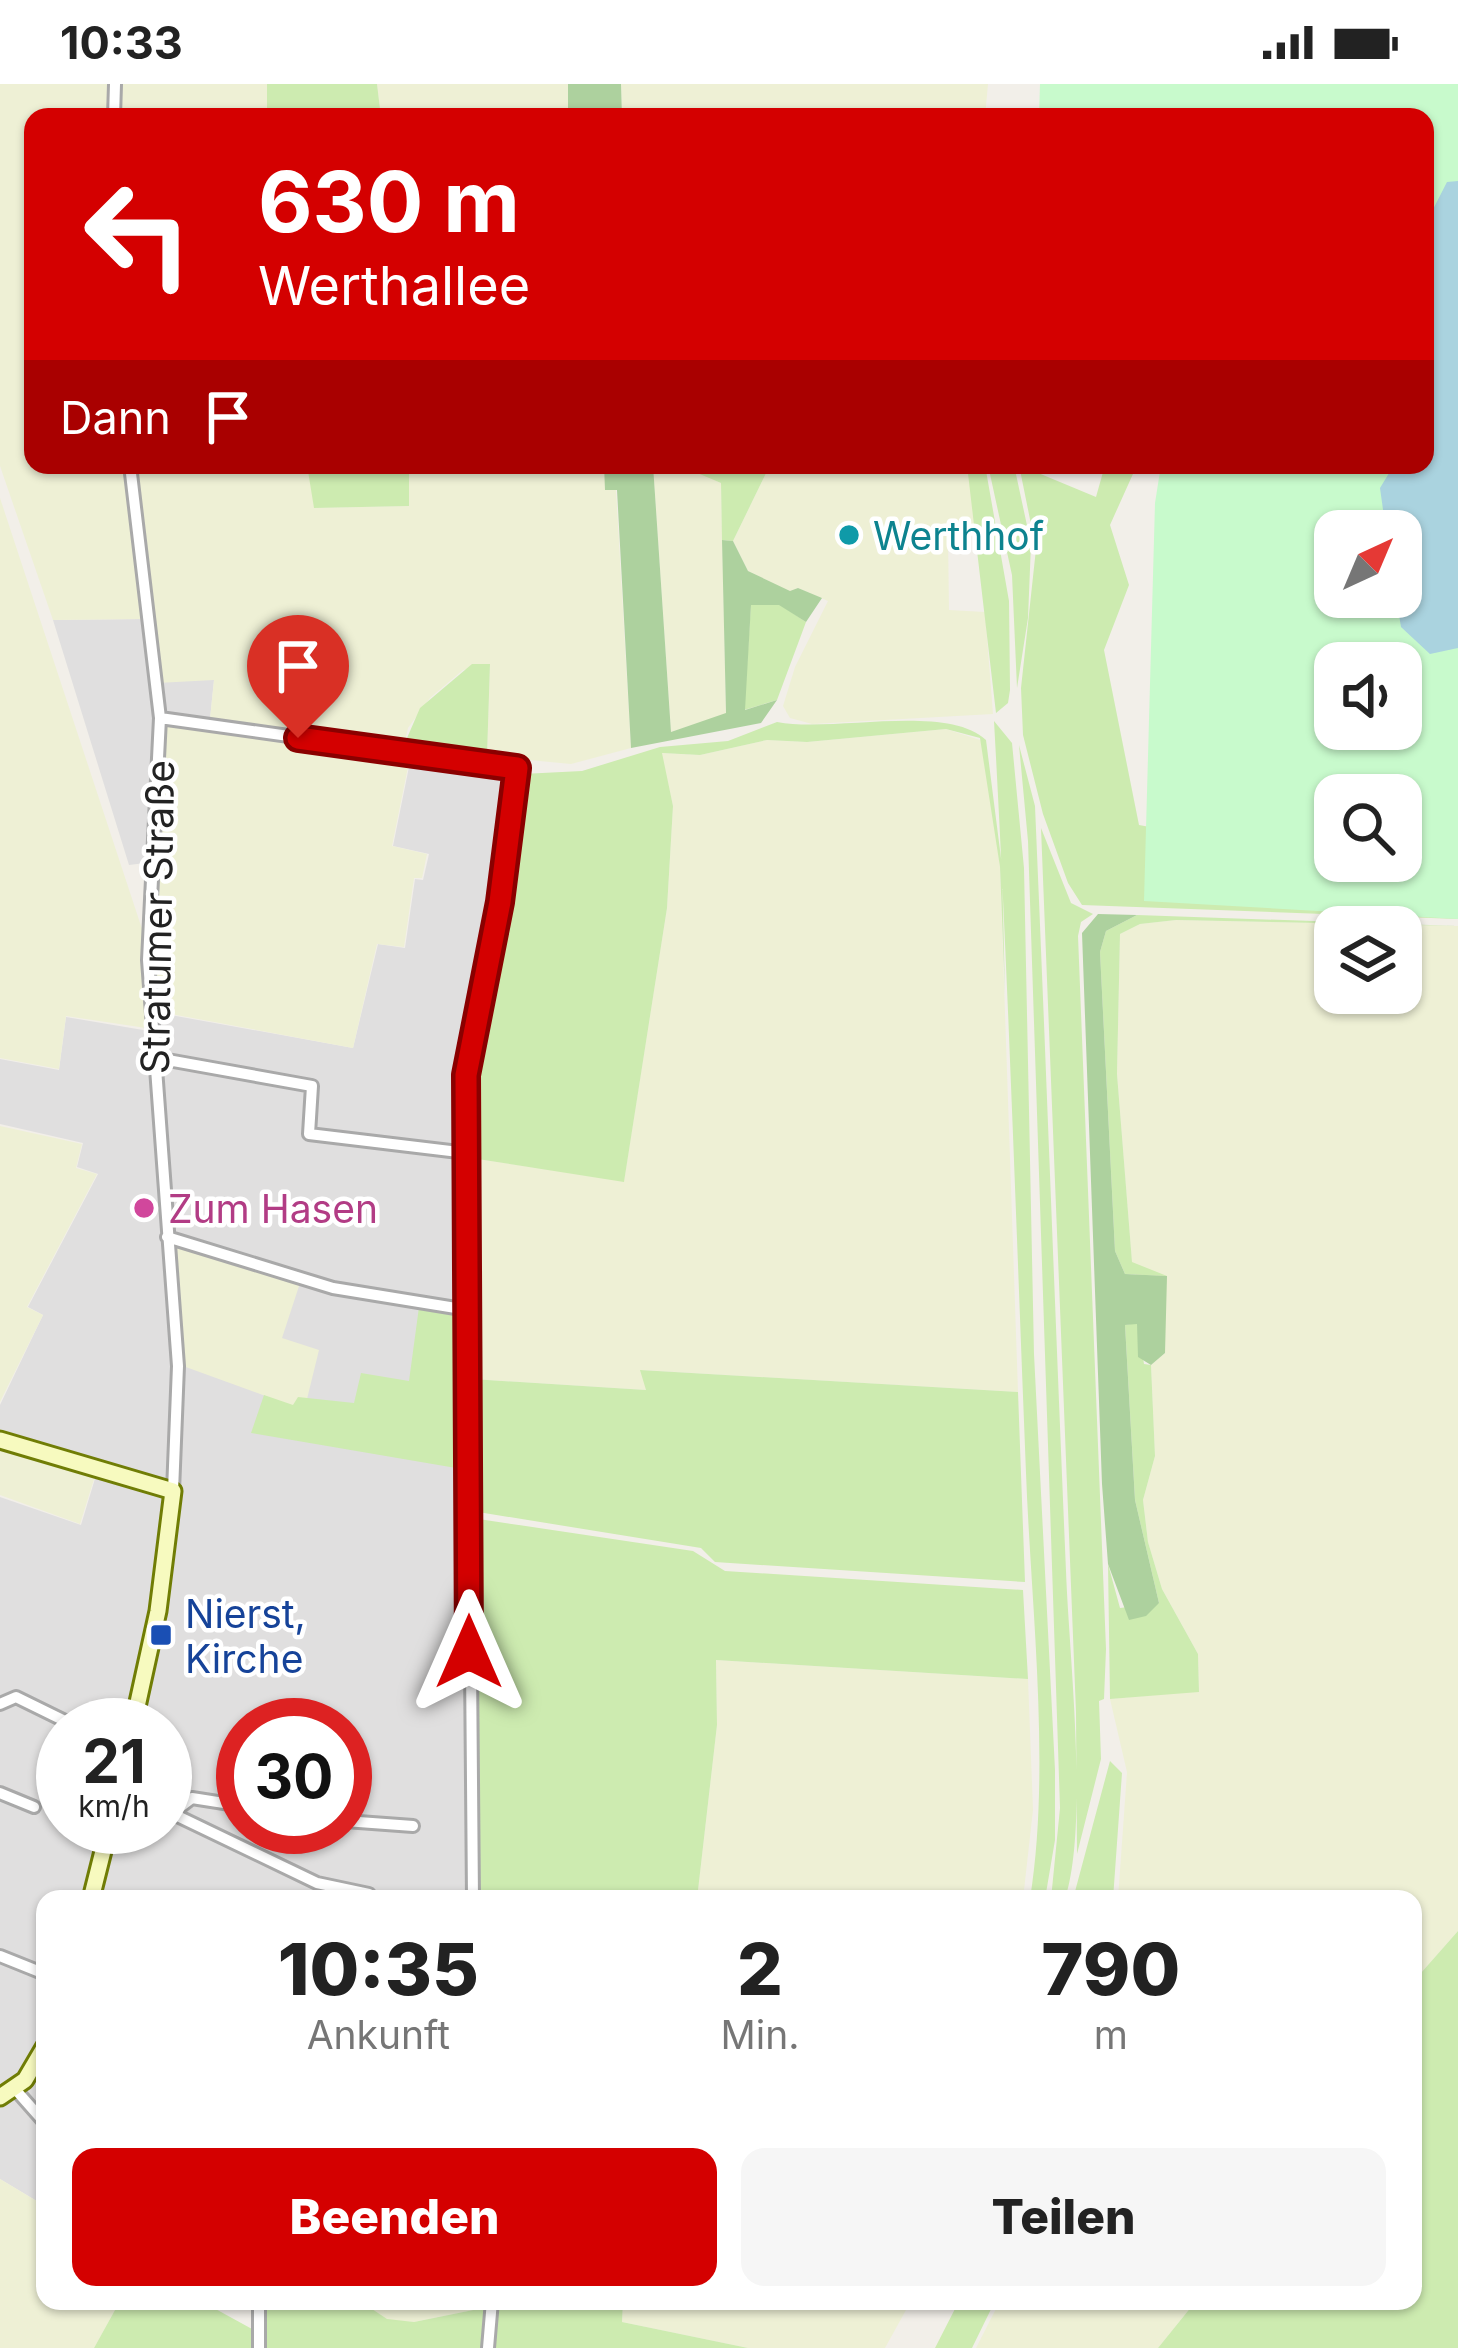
<!DOCTYPE html>
<html lang="de">
<head>
<meta charset="utf-8">
<style>
  body { margin:0; font-family:Inter,sans-serif; background:#f6f6f6; color:#222; height:100vh; display:flex; flex-direction:column; font-size:45px; white-space:nowrap }
  * { box-sizing:border-box; margin:0 }
  p { font-size:39px; color:#767676 }
  .icon { flex:none; width:66px; height:66px; fill:none; stroke:currentColor; stroke-width:2; stroke-linecap:round; stroke-linejoin:round }
  .map { position:relative; flex:1; overflow:hidden }
  .side { position:absolute; left:36px; top:1806px; width:1386px; height:420px; display:flex; flex-direction:column; background:#fff; border-radius:24px; box-shadow:0 3px 9px #0004 }
  .side>* { flex:none }
  .hud { position:absolute; left:24px; top:24px; width:1410px; height:366px; border-radius:24px; box-shadow:0 3px 9px #0004; background:#d40000; color:#fff; overflow:hidden }
  .needle { width:78px; rotate:44deg }
  .fabs { position:absolute; left:1314px; top:426px; display:grid; gap:24px }
  .fabs a { display:grid; place-items:center; width:108px; height:108px; border-radius:24px; background:#fff; box-shadow:0 3px 9px #0004; font-size:60px }
  .speed { position:absolute; left:36px; top:1614px; display:flex; gap:24px; font-size:60px; font-weight:700; text-align:center }
  .speed>* { display:grid; place-content:center; width:156px; height:156px; border-radius:50%; background:#fff; box-shadow:0 3px 9px #0004; line-height:1 }
  .speed small { font-size:30px; font-weight:400 }
  .speed .limit { border:18px solid #d22; background:#fff; color:#111 }
  .pin { position:absolute; display:grid; place-items:center; width:102px; height:102px; color:#fff; margin:-123px -51px; border-radius:50% 50% 50% 0; rotate:-45deg; box-shadow:0 0 12px #0007 }
  .pin .icon { rotate:45deg }
  .me { position:absolute; width:132px; margin:-66px; rotate:0deg; stroke-linejoin:round; filter:drop-shadow(0 0 9px #0008) }
  .turn { display:flex; align-items:center; gap:42px; height:252px; padding:0 36px; font-size:54px }
  .turn .icon { width:156px; height:156px; stroke-width:2.5 }
  .turn b { display:block; font-size:84px; line-height:102px }
  .then { display:flex; align-items:center; height:114px; padding:0 36px; background:#0003; gap:24px; font-size:45px }
  .eta { display:flex; justify-content:space-evenly; align-items:center; height:204px; text-align:center }
  .eta b { font-size:72px; font-weight:800; line-height:84px }
  .cta { display:flex; gap:24px; margin-top:auto; padding:24px 36px }
  .cta a { flex:1; height:138px; border-radius:24px; background:#d40000; color:#fff; font-size:48px; font-weight:800; line-height:138px; text-align:center }
  .cta a+a { background:#f6f6f6; color:#222 }
  .status { display:flex; justify-content:space-between; align-items:center; height:84px; padding:0 60px; background:#fff; direction:ltr }
  .status svg { height:33px; fill:currentColor }
  .map>svg:first-child { display:block }
</style>
</head>
<body>
<div class="status"><b>10:33</b><svg viewBox="0 0 49 12"><path d="M0 12V9h3v3zM5 12V6h3v6zM10 12V3h3v9zM15 12V0h3v12zM26 1h20v11H26zM47 4h2v5h-2z"/></svg></div>
<div class="map">
<svg width="1458" height="2264" viewBox="0 0 1458 2264">
  <rect width="100%" height="100%" fill="#f2efe9"/>
  <path fill="#e0dfdf" fill-rule="evenodd" d="M 144,535 L 214,596 L 210,635 L 157,629 L 153,778 L 129,781 L 53,536 Z
    M 411,673 L 504,687 L 510,696 L 495,815 L 460,981 L 468,1815 L 45,1815 L 45,2122 L 0,2095 L 0,1413 L 81,1441 L 100,1378 L 0,1345 L 0,1321 L 43,1231 L 28,1223 L 98,1090 L 77,1083 L 83,1059 L 0,1040 L 0,975 L 59,986 L 66,933 L 155,948 L 154,928 L 353,964 L 378,860 L 405,864 L 415,795 L 423,796 L 429,770 L 393,762 ZM 63,1641 L 165,1641 L 165,1743 L 63,1743 ZM 243,1641 L 345,1641 L 345,1743 L 243,1743 Z"/>
  <path fill="#eef0d5" fill-rule="evenodd" d="M 0,0 L 111,0 L 110,33 L 33,33 L 33,381 L 126,381 L 144,535 L 53,536 L 0,382 Z
    M 118,0 L 267,0 L 267,33 L 118,33 Z
    M 377,0 L 568,0 L 568,33 L 381,33 Z
    M 621,0 L 988,0 L 985,33 L 622,33 Z
    M 134,381 L 307,381 L 315,424 L 408,422 L 409,381 L 604,381 L 606,405 L 616,406 L 631,664 L 571,680 L 487,672 L 490,581 L 463,586 L 430,614 L 408,644 L 404,661 L 210,635 L 214,596 L 157,599 Z
    M 653,381 L 718,381 L 697,388 L 721,399 L 726,630 L 671,648 Z
    M 770,381 L 967,381 L 979,447 L 948,451 L 949,526 L 985,528 L 993,630 L 812,640 L 790,634 L 783,622 L 795,583 L 828,517 L 798,504 L 790,508 L 748,487 L 733,457 Z
    M 0,414 L 143,848 L 146,944 L 66,932 L 59,985 L 0,974 Z
    M 165,639 L 410,673 L 392,762 L 427,770 L 422,794 L 414,794 L 404,863 L 377,860 L 353,964 L 155,927 Z
    M 946,645 L 983,657 L 1000,783 L 1018,1308 L 642,1286 L 647,1306 L 472,1295 L 471,1074 L 624,1097 L 667,824 L 673,722 L 661,669 L 700,671 L 767,656 L 807,658 Z
    M 1176,836 L 1458,842 L 1458,1847 L 1413,1898 L 1413,1815 L 1118,1815 L 1127,1688 L 1110,1615 L 1199,1607 L 1198,1570 L 1162,1505 L 1148,1458 L 1143,1416 L 1155,1372 L 1151,1281 L 1165,1269 L 1132,1179 L 1117,990 L 1120,850 L 1140,840 ZM 1335,843 L 1401,843 L 1401,909 L 1335,909 Z
    M 0,1042 L 82,1060 L 76,1084 L 97,1090 L 27,1223 L 43,1231 L 0,1318 Z
    M 173,1160 L 300,1199 L 282,1254 L 319,1266 L 307,1315 L 298,1314 L 293,1322 L 183,1282 Z
    M 0,1361 L 95,1392 L 80,1440 L 0,1411 Z
    M 716,1576 L 1028,1595 L 1033,1726 L 1023,1815 L 697,1815 L 717,1641 Z
    M 0,2095 L 45,2122 L 39,2148 L 45,2152 L 45,2217 L 120,2217 L 94,2264 L 0,2264 Z
    M 360,2217 L 489,2217 L 488,2223 L 414,2238 L 387,2236 Z
    M 623,2217 L 911,2217 L 885,2264 L 748,2264 L 622,2238 Z
    M 1000,2217 L 1196,2217 L 1158,2264 L 976,2264 Z"/>
  <path fill="#cdebb0" d="M 267,0 L 377,0 L 381,33 L 267,33 Z
    M 307,381 L 409,381 L 409,422 L 314,424 Z
    M 718,381 L 770,381 L 733,457 L 722,456 L 721,399 L 695,388 Z
    M 967,381 L 985,381 L 1009,517 L 1010,606 L 1008,619 L 996,629 Z
    M 988,381 L 1014,381 L 1031,460 L 1028,534 L 1017,604 L 1012,491 Z
    M 1019,381 L 1096,413 L 1105,381 L 1137,381 L 1110,441 L 1129,501 L 1104,566 L 1139,741 L 1335,777 L 1401,777 L 1401,711 L 1412,702 L 1458,735 L 1458,835 L 1082,821 L 1068,799 L 1043,730 L 1023,651 L 1021,604 L 1036,465 Z
    M 751,520 L 779,520 L 806,538 L 777,616 L 744,626 Z
    M 472,580 L 490,580 L 487,672 L 404,661 L 420,624 Z
    M 994,637 L 1012,659 L 1024,784 L 1034,1270 L 1055,1686 L 1055,1756 L 1045,1815 L 1030,1815 C 1051,1684 1031,1523 1026,1389 C 1016,1138 1008,887 994,637 Z
    M 777,638 C 832,649 946,619 986,656 L 1002,782 L 1005,911 L 1000,783 L 980,654 L 946,645 L 807,658 L 767,656 L 700,671 L 662,669 L 673,722 L 667,824 L 624,1098 L 471,1074 L 470,992 L 522,690 L 582,687 L 660,663 L 728,657 Z
    M 1019,661 L 1035,722 C 1046,976 1055,1230 1066,1487 C 1069,1571 1089,1740 1065,1815 L 1051,1815 L 1060,1724 L 1028,757 Z
    M 1041,744 L 1071,819 L 1093,830 L 1081,838 L 1078,852 L 1106,1565 L 1104,1615 L 1099,1617 L 1101,1675 L 1077,1770 L 1076,1628 Z
    M 1137,831 L 1458,842 L 1176,836 L 1140,840 L 1120,850 L 1117,990 L 1132,1178 L 1167,1192 L 1125,1190 L 1115,1167 L 1100,868 L 1106,847 Z
    M 419,1223 L 454,1229 L 461,1236 L 461,1380 L 456,1384 L 251,1349 L 264,1311 L 293,1321 L 298,1313 L 354,1319 L 361,1289 L 409,1297 Z
    M 1137,1239 L 1144,1280 L 1151,1281 L 1155,1372 L 1143,1416 L 1148,1458 L 1162,1505 L 1198,1570 L 1199,1608 L 1110,1615 L 1108,1480 L 1120,1524 L 1159,1519 L 1135,1416 L 1125,1241 Z
    M 640,1286 L 1018,1308 L 1025,1498 L 715,1478 L 701,1464 L 472,1427 L 472,1295 L 646,1306 Z
    M 472,1434 L 693,1467 L 725,1487 L 1023,1506 L 1028,1595 L 716,1576 L 717,1641 L 697,1815 L 477,1815 Z
    M 1110,1677 L 1122,1689 L 1113,1815 L 1073,1815 Z
    M 1458,1847 L 1458,2264 L 1158,2264 L 1196,2217 L 1413,2217 L 1413,1898 Z
    M 120,2217 L 201,2217 L 252,2245 L 255,2264 L 94,2264 Z
    M 262,2217 L 360,2217 L 387,2235 L 414,2238 L 488,2223 L 484,2264 L 263,2264 Z
    M 496,2217 L 623,2217 L 622,2238 L 748,2264 L 492,2264 Z
    M 959,2217 L 995,2217 L 972,2264 L 935,2264 Z"/>
  <path fill="#add19e" d="M 568,0 L 621,0 L 622,33 L 568,33 Z
    M 604,381 L 653,381 L 671,648 L 726,629 L 722,456 L 733,457 L 748,487 L 790,507 L 798,504 L 822,514 L 806,538 L 779,521 L 751,521 L 745,626 L 777,616 L 761,639 L 631,664 L 617,406 L 605,406 Z
    M 1098,830 L 1137,831 L 1106,847 L 1100,868 L 1115,1167 L 1125,1190 L 1167,1192 L 1165,1269 L 1151,1281 L 1138,1273 L 1137,1240 L 1125,1241 L 1135,1416 L 1159,1519 L 1146,1532 L 1129,1536 L 1108,1480 L 1102,1400 L 1082,849 Z"/>
  <path fill="#c8facc" fill-rule="evenodd" d="M 1040,0 L 1458,0 L 1458,835 L 1144,817 L 1155,419 L 1161,381 L 1425,381 L 1425,33 L 1039,33 ZM 1335,447 L 1401,447 L 1401,513 L 1335,513 ZM 1335,579 L 1401,579 L 1401,645 L 1335,645 ZM 1335,711 L 1401,711 L 1401,777 L 1335,777 Z"/>
  <path fill="#aad3df" d="M 1458,97 L 1458,564 L 1430,570 L 1401,543 L 1396,513 L 1401,513 L 1401,447 L 1386,447 L 1380,404 L 1394,381 L 1425,381 L 1425,141 L 1447,98 Z"/>
  <g fill="none" stroke-linecap="round" stroke-linejoin="round">
    <g stroke="#a9a9a9" stroke-width="16">
      <path id="street" d="M 114,33 L 115,0
        M 130,381 L 160,634 L 148,876 L 178,1282 L 173,1407
        M 160,634 L 517,684 L 500,818 L 466,991 L 473,1815
        M 151,973 L 312,1002 L 309,1050 L 467,1069
        M 167,1153 L 333,1204 L 468,1226
        M 0,1620 L 16,1613 L 69,1639
        M 0,1709 L 34,1723
        M 165,1726 L 317,1799 L 369,1810
        M 171,1730 L 192,1714 L 243,1722
        M 345,1737 L 413,1742
        M 0,1872 L 45,1890
        M 15,2005 L 45,2039
        M 259,2217 L 259,2264
        M 488,2264 L 492,2217"/>
    </g>
    <g stroke="#707d05" stroke-width="21">
      <path id="secondary" d="M 0,1356 L 173,1407 L 158,1527 L 133,1641
        M 91,1815 L 109,1743
        M 0,2013 L 25,1996 L 45,1962"/>
    </g>
    <use href="#street" stroke="#fff" stroke-width="10"/>
    <use href="#secondary" stroke="#f7fabf" stroke-width="15"/>
  </g>
  <g fill="none" stroke-linecap="round" stroke-linejoin="round">
    <g stroke="#8a0000" stroke-width="30">
      <path id="route" d="M 298,654 L 517,684 L 500,818 L 466,991 L 469,1568"/>
    </g>
    <use href="#route" stroke="#d40000" stroke-width="21"/>
  </g>
  <circle fill="#0f9aa8" stroke="#fff" stroke-width="4.5" cx="849" cy="451" r="12"/>
  <circle fill="#d1479c" stroke="#fff" stroke-width="4.5" cx="144" cy="1124" r="12"/>
  <rect fill="#1a4fb4" stroke="#fff" stroke-width="4.5" x="149" y="1539" width="24" height="24" rx="6"/>
  <g text-anchor="middle" dominant-baseline="central" stroke-width="9" stroke-linejoin="round" paint-order="stroke">
    <g font-size="39" fill="#0d838f" stroke="#fff" text-anchor="start">
      <text x="873" y="451">Werthhof</text>
    </g>
    <g font-size="39" fill="#222" stroke="#fff">
      <text transform="translate(157 833) rotate(-89)">Stratumer Straße</text>
    </g>
    <g font-size="39" fill="#b23c85" stroke="#fff" text-anchor="start">
      <text x="168" y="1124">Zum Hasen</text>
    </g>
    <g font-size="39" fill="#164399" stroke="#fff" text-anchor="start">
      <text x="185" y="1529">Nierst,<tspan x="185" dy="45">Kirche</tspan></text>
    </g>
  </g>
</svg>
<div class="fabs">
<a><svg class="needle" viewBox="-14 -14 28 28"><path d="M0-13l5 13h-10z" fill="#e53935"/><path d="M0 13l5-13h-10z" fill="#767676"/></svg></a>
<a><svg class="icon" aria-label="sound" viewBox="0 0 24 24"><path d="M4 9h4l5-4v14l-5-4H4zM17 9q2 3 0 6"/></svg></a>
<a><svg class="icon" aria-label="search" viewBox="0 0 24 24"><circle cx="10" cy="10" r="6"/><path d="M15 15l6 6"/></svg></a>
<a><svg class="icon" aria-label="layers" viewBox="0 0 24 24"><path d="M12 4l9 5-9 5-9-5zM3 14l9 5 9-5"/></svg></a>
</div>
<div class="speed"><div>21<small>km/h</small></div><div class="limit">30</div></div>
<div class="pin" style="left:298px;top:654px;background:#d93025"><svg class="icon" aria-label="arrive" viewBox="0 0 24 24"><path d="M6 21V4h12l-3 4 3 4H6"/></svg></div>
<svg class="me" style="left:469px;top:1568px" viewBox="-20 -20 40 40"><path d="M0-17L14 15 0 8-14 15z" fill="#d40000" stroke="#fff" stroke-width="4"/></svg>
<div class="hud">
<div class="turn"><svg class="icon" aria-label="left" viewBox="0 0 24 24"><path d="M17 20v-9H6M10 6l-5 5 5 5"/></svg><div><b>630 m</b>Werthallee</div></div>
<div class="then">Dann<svg class="icon" aria-label="arrive" viewBox="0 0 24 24"><path d="M6 21V4h12l-3 4 3 4H6"/></svg></div>
</div>
<section class="side">
<div class="eta">
<div><b>10:35</b><p>Ankunft</p></div>
<div><b>2</b><p>Min.</p></div>
<div><b>790</b><p>m</p></div>
</div>
<div class="cta"><a>Beenden</a><a>Teilen</a></div>
</section>
</div>
</body>
</html>
